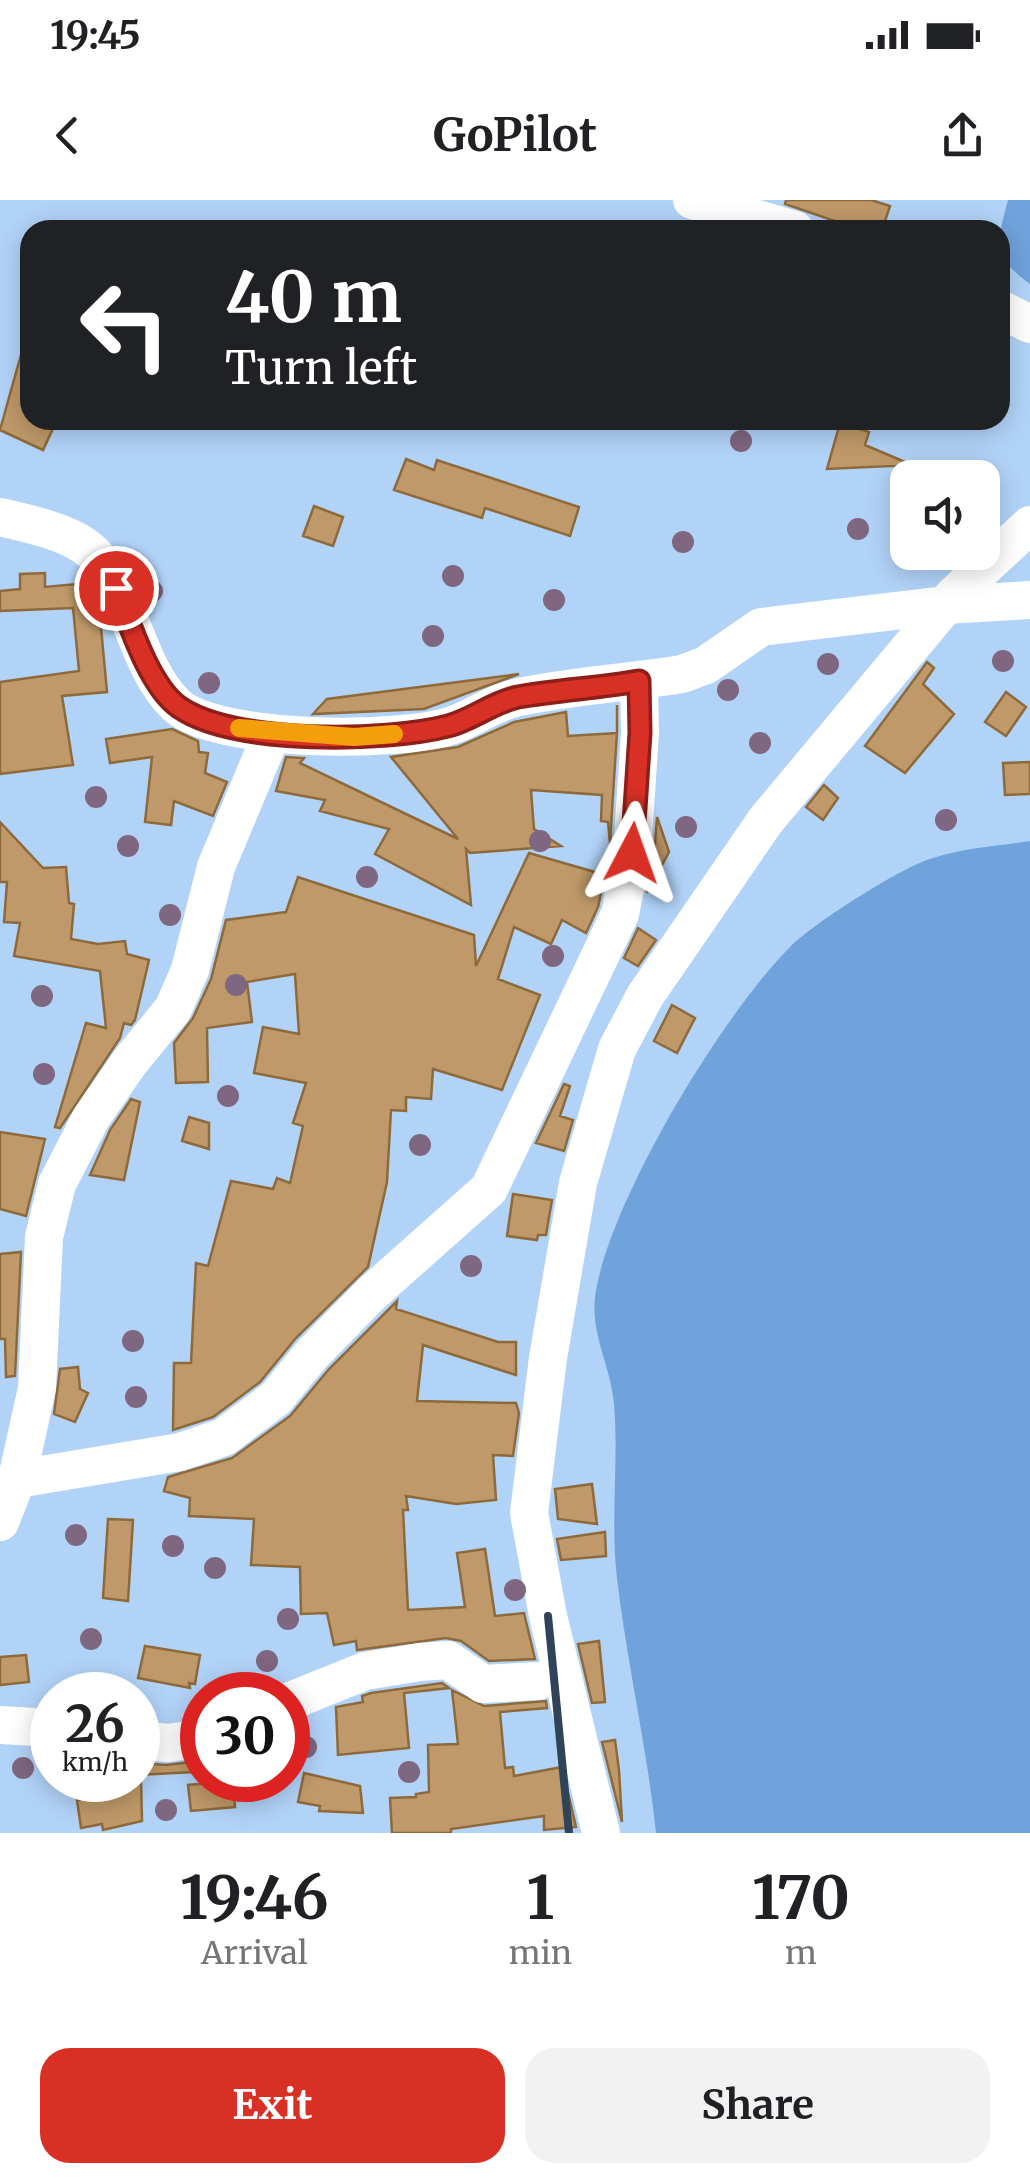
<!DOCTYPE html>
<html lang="en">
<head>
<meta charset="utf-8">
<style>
  body { margin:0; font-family:Merriweather,serif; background:#f2f2f2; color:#202124; height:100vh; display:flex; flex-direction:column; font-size:38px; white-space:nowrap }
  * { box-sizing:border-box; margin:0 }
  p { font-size:32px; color:#757577 }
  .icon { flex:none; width:55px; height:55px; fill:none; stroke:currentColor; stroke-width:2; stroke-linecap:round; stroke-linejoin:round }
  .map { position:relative; height:1633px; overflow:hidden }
  .drawer { display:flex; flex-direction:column; background:#fff; flex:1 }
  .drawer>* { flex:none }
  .banner { position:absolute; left:20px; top:20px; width:990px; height:210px; border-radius:30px; box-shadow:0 5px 25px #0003; background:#202124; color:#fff; overflow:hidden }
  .controls { position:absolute; left:890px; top:260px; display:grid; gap:20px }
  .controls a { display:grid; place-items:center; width:110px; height:110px; border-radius:20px; background:#fff; box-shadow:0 5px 25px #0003; font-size:50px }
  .speed { position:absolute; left:30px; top:1472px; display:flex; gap:20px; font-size:50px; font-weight:700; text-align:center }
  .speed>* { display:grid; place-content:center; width:130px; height:130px; border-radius:50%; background:#fff; box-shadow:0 5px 25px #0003; line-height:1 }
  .speed small { font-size:25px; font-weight:400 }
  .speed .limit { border:15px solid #d22; background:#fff; color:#111 }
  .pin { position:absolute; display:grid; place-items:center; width:85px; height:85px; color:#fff; margin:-42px; border:5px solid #fff; border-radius:50%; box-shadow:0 2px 10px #0007 }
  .me { position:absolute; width:110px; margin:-55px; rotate:4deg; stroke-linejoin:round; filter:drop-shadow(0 0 8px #0008) }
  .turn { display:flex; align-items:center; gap:35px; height:210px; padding:0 40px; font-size:45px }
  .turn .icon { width:130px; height:130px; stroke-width:2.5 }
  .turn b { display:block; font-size:70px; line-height:85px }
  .eta { display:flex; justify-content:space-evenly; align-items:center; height:170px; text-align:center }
  .eta b { font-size:60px; font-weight:700; line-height:70px }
  .primary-button { display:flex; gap:20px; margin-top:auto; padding:20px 40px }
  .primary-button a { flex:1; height:115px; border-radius:30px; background:#d93025; color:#fff; font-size:40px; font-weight:700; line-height:115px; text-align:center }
  .primary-button a+a { background:#f2f2f2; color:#202124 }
  .status { display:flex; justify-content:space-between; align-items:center; height:70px; padding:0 50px; background:#fff; direction:ltr }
  .status svg { height:28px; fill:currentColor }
  header { display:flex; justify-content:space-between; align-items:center; height:130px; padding:0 40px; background:#fff; font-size:45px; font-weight:700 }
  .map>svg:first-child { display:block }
</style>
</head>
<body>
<div class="status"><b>19:45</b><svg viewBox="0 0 49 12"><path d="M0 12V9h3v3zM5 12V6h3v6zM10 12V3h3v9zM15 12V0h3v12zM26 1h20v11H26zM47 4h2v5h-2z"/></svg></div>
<header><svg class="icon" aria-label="back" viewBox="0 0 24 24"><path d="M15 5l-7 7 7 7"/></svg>GoPilot<svg class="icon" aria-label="share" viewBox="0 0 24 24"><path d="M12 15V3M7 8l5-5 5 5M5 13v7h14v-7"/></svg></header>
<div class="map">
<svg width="1030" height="1633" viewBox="0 0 1030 1633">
  <rect width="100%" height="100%" fill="#b2d3f8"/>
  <path fill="#70a3dc" d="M 1008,0 L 1030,0 L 1030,84 C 993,57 996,44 1008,0 Z
    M 1030,641 L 1030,1633 L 656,1633 C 647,1547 627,1464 617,1378 C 610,1320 619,1261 614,1204 C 610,1160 587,1132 597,1085 C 617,990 722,815 791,746 C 814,723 903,666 933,658 C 963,648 998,646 1030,641 Z"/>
  <path fill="#bf9969" stroke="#8e6a3b" stroke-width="2.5" d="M 786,0 L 871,0 L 890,6 L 882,30 L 861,30 L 785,4 Z
    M 22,151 L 30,152 L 30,220 L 57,220 L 43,250 L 0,230 Z
    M 840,223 L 869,232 L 865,245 L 912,265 L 827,269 Z
    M 406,259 L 434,270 L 437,260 L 579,307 L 570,336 L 485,308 L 482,318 L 394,290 Z
    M 314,306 L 343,317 L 333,346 L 303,336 Z
    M 45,373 L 45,387 L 88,383 L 92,389 L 99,406 L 107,492 L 62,496 L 73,565 L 0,574 L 0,482 L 79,471 L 73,408 L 0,411 L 0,391 L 20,389 L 20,374 Z
    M 927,462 L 934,468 L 923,484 L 954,514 L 905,573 L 865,546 Z
    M 519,474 L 424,509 L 313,514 L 327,499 Z
    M 1006,492 L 1026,507 L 1006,536 L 985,522 Z
    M 617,505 L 617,532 L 610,643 L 608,622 L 601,621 L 602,595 L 531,590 L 534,629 L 561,646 L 470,653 L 466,649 L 471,705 L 375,654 L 389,629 L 320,611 L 325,600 L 276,591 L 286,557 L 304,558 L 300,563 L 458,639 L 391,557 L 458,547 L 514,522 L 566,512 L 568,536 L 617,533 Z
    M 172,529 L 198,541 L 199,552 L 208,553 L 205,573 L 227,582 L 213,616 L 174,601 L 171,625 L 145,622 L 152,557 L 110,563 L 106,539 Z
    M 1030,562 L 1030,594 L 1005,595 L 1003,563 Z
    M 824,585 L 838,598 L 823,620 L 806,607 Z
    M 657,617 L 669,652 L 647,693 L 654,657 Z
    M 0,622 L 43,668 L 66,667 L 69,703 L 74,704 L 71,739 L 98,744 L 125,741 L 127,754 L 149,760 L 135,820 L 131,825 L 124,823 L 120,838 L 60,928 L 55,927 L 86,823 L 106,828 L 100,771 L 14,756 L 20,723 L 4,722 L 7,682 L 0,682 Z
    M 529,653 L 605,675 L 598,707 L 586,733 L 562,720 L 551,744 L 514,727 L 498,779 L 540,795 L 502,890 L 433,869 L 431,899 L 406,897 L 406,911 L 391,910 L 387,982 L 368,1067 L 296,1138 L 260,1182 L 213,1217 L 173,1230 L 174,1163 L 191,1163 L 196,1063 L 208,1066 L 231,981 L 273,989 L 277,978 L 290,983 L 303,926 L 293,923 L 306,883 L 254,873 L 263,827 L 299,834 L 295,774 L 247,782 L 252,822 L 207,828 L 208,882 L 176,883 L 174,843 L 193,818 L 211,779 L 226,720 L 286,712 L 298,677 L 474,735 L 476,766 Z
    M 638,728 L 656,740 L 638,766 L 624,758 Z
    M 672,805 L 695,818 L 677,853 L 654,841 Z
    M 564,884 L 570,886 L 560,916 L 573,920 L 564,951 L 536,943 Z
    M 131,899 L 140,902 L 124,980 L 90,975 L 110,930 Z
    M 189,917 L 209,923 L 209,949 L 182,941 Z
    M 0,932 L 45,939 L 26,1016 L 0,1009 Z
    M 513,994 L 552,1000 L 546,1035 L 538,1035 L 537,1040 L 507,1036 Z
    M 21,1052 L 15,1176 L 6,1177 L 5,1139 L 0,1139 L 0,1054 Z
    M 397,1101 L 396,1109 L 498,1142 L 516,1142 L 516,1175 L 423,1145 L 417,1201 L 516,1203 L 519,1213 L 513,1256 L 493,1255 L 496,1300 L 456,1304 L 406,1296 L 408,1310 L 403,1310 L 408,1410 L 465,1407 L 457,1353 L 485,1349 L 495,1416 L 524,1413 L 535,1459 L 489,1461 L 461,1441 L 446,1438 L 357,1450 L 356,1441 L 334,1445 L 327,1413 L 301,1414 L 300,1367 L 251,1365 L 254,1319 L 189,1316 L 190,1298 L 164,1291 L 168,1277 L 232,1258 L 290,1216 L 329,1169 Z
    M 78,1167 L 80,1189 L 88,1193 L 75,1222 L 54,1214 L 60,1169 Z
    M 592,1284 L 597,1324 L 558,1319 L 555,1289 Z
    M 108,1319 L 133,1320 L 128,1401 L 103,1398 Z
    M 605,1332 L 606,1356 L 561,1360 L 557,1339 Z
    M 599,1441 L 605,1502 L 592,1503 L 578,1444 Z
    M 145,1446 L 200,1455 L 195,1484 L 189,1483 L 190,1488 L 138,1478 Z
    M 26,1455 L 29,1482 L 0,1485 L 0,1457 Z
    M 442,1483 L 449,1488 L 404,1493 L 409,1548 L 338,1555 L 336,1507 L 363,1502 L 362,1496 L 371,1493 Z
    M 452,1490 L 484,1506 L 546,1501 L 547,1508 L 500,1512 L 505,1568 L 513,1567 L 514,1576 L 562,1567 L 576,1627 L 544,1630 L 544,1616 L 451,1629 L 451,1633 L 392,1633 L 390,1598 L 416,1597 L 416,1594 L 429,1592 L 428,1545 L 458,1544 Z
    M 615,1540 L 619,1570 L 622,1622 L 602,1542 Z
    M 192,1562 L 193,1572 L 138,1575 L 138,1563 L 166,1565 Z
    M 304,1573 L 360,1586 L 363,1613 L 319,1611 L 320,1606 L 298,1602 Z
    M 104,1580 L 141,1580 L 142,1621 L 103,1630 L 102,1624 L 81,1628 L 77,1600 L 105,1596 Z
    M 233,1581 L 235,1607 L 191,1611 L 188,1585 Z"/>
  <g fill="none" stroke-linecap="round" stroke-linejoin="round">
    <path stroke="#fff" stroke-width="38" d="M 692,0 L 795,30
      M 1000,109 L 1030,124
      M 0,317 C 26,323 64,331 86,347 C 127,376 133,464 176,505 C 217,543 401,543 453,525 C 474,518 493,503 515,498 C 569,486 627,483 682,474 L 706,465 L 761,427 L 945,405 L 1030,400
      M 17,1279 L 37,1188 L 44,1037 L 57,984 L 91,918 L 129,863 L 173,809 L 190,770 L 216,667 L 272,533
      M 0,1322 L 17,1279 L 180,1252 L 224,1237 L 276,1198 L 312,1154 L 372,1093 L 489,989 L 620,714 L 632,653 L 640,533 L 639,481
      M 288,1502 L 365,1471 L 420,1462 L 448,1460 L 483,1484 L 538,1481
      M 0,1525 L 52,1528
      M 138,1540 L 168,1543 L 202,1538
      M 601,1633 L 548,1416 L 529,1313 L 548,1158 L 578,983 L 617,849 L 645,796 L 766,620 L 954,395 L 1030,325"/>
    <path stroke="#304459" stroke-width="8" d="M 548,1416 L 569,1633"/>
  </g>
  <g fill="#7f6681">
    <circle cx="741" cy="241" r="11"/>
    <circle cx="858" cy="329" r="11"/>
    <circle cx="683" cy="342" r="11"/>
    <circle cx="453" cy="376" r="11"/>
    <circle cx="152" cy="391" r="11"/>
    <circle cx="554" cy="400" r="11"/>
    <circle cx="433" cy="436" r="11"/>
    <circle cx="1003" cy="461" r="11"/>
    <circle cx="828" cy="464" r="11"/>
    <circle cx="209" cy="483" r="11"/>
    <circle cx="728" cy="490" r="11"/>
    <circle cx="760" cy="543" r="11"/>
    <circle cx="96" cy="597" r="11"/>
    <circle cx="946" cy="620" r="11"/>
    <circle cx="686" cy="627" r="11"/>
    <circle cx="540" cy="641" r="11"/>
    <circle cx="128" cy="646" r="11"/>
    <circle cx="367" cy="677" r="11"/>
    <circle cx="170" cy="715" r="11"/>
    <circle cx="553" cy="756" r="11"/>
    <circle cx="236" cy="785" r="11"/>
    <circle cx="42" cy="796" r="11"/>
    <circle cx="44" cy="874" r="11"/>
    <circle cx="228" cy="896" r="11"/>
    <circle cx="420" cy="945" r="11"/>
    <circle cx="471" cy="1066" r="11"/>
    <circle cx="133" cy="1141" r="11"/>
    <circle cx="136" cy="1197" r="11"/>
    <circle cx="76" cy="1335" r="11"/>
    <circle cx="173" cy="1346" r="11"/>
    <circle cx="215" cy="1368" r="11"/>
    <circle cx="515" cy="1390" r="11"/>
    <circle cx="288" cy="1419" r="11"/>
    <circle cx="91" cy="1439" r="11"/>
    <circle cx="267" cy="1461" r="11"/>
    <circle cx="306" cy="1547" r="11"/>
    <circle cx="23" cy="1568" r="11"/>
    <circle cx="409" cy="1572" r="11"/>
    <circle cx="166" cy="1610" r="11"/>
  </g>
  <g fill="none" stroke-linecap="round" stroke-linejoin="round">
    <g stroke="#8d1f18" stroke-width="25">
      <path id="route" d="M 116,388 C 129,422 149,486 179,507 C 233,545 386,542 448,526 C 472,520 493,502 518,497 C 558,490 599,488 639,481 L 640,533 L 632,653"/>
    </g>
    <use href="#route" stroke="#d93025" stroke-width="18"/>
    <path stroke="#f59e0b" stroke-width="18" d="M 239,528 L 354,537 L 394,534"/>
  </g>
</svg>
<div class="controls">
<a><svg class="icon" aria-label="sound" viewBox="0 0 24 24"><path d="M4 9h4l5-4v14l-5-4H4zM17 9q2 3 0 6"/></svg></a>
</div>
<div class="speed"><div>26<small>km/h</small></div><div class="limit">30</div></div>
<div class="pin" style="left:116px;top:388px;background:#d93025"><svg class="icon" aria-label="arrive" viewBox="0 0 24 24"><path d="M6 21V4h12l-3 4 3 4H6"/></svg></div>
<svg class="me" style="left:632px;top:653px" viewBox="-20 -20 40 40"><path d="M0-17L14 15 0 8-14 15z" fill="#d93025" stroke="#fff" stroke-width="4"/></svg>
<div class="banner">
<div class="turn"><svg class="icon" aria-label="left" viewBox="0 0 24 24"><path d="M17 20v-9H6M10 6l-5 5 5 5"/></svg><div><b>40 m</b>Turn left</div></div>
</div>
</div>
<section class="drawer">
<div class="eta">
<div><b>19:46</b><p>Arrival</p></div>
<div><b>1</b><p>min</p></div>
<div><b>170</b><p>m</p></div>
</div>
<div class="primary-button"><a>Exit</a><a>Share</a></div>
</section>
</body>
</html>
